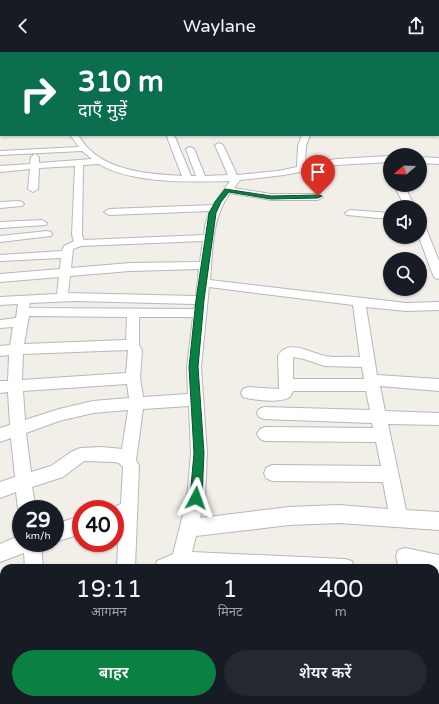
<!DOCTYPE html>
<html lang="hi">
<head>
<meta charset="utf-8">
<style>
  body { margin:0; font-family:"Varela Round","Noto Sans Devanagari",sans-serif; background:#242831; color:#f1f3f6; height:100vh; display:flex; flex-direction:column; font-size:15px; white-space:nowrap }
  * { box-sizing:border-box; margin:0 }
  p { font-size:13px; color:#9ea1a6 }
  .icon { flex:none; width:22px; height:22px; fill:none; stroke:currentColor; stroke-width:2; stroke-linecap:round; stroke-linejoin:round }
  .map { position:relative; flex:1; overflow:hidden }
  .drawer { position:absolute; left:0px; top:512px; width:439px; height:140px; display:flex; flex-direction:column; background:#171b24; border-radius:12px 12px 0 0; box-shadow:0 1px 3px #0004 }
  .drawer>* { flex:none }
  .banner { position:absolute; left:0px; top:0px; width:439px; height:84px; box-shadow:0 1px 3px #0004; background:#0b6e4f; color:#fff; overflow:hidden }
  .needle { width:26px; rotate:251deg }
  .controls { position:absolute; left:383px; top:96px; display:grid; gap:8px }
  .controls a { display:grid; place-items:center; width:44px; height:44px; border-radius:50%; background:#171b24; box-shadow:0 1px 3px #0004; font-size:20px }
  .speed { position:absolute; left:12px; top:448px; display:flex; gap:8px; font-size:20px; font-weight:700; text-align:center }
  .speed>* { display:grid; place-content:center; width:52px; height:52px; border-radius:50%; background:#171b24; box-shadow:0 1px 3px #0004; line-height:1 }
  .speed small { font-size:10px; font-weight:400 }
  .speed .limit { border:6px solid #d22; background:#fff; color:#111 }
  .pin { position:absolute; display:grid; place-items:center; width:34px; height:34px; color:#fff; margin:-41px -17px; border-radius:50% 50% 50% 0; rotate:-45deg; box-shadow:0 0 4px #0007 }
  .pin .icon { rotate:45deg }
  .me { position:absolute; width:44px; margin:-22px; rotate:4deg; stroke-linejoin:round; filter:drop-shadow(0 0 3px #0008) }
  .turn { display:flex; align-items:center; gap:14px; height:84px; padding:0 12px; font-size:18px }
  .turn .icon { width:52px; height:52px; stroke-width:2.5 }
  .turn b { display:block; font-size:28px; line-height:34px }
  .eta { display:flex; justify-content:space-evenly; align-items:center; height:68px; text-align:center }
  .eta b { font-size:24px; font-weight:600; line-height:28px }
  .button { display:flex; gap:8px; margin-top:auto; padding:8px 12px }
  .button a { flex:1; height:46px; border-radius:24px; background:#0b8043; color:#fff; font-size:16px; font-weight:600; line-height:46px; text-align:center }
  .button a+a { background:#242831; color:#f1f3f6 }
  header { display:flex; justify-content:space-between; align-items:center; height:52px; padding:0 12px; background:#171b24; font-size:18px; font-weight:600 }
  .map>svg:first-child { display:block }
</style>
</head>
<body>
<header><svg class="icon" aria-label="back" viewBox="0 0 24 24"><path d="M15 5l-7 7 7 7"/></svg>Waylane<svg class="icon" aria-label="share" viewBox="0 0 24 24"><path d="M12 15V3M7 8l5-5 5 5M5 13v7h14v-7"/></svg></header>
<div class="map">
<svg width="439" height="652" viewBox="0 0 439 652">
  <rect width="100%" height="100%" fill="#f1efe8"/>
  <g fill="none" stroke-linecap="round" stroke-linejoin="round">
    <g stroke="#b5b8bc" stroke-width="2">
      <path id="minor" d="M 0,0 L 4,0 L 4,1 L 0,2 Z
        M 147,0 L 153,0 L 154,1 L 148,1 Z
        M 182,0 L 188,0 L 189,1 L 183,1 Z
        M 198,0 L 204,0 L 205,1 L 199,1 Z
        M 344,0 L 363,0 L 362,1 Z
        M 438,27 L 439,27 L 439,31 L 438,31 Z
        M 0,28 L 1,28 L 1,32 L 0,32 Z
        M 0,45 L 1,45 L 1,49 L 0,49 Z
        M 438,65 L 439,65 L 439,70 L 438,70 Z
        M 70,83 L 78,83 C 82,88 85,94 90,98 C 113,120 152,122 182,124 L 167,85 L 168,83 L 172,83 L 175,85 L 191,124 L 196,124 L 186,97 L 190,95 L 194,97 L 205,124 L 228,123 L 215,93 L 219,91 L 223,93 L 237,123 L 278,119 L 297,115 L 298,94 L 302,83 L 310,83 L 306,94 L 305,113 L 336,107 L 390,104 L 390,110 L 336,113 L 284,123 L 240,128 L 234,136 L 271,142 L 318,142 L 323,145 L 318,148 L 271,148 L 230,141 C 211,167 213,198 210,228 L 406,251 L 439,250 L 439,258 L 406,259 L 366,255 L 377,323 L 439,327 L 439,339 L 380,334 L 385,359 L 439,361 L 439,373 L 388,372 L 406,458 L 439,460 L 439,478 L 339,471 L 289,473 L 196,484 L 192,500 L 345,507 L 352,509 L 354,516 L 155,516 L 157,509 L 173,502 L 187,447 L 191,401 L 189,354 L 143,357 L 136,408 L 139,414 L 135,516 L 117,516 L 119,470 L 115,472 L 115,457 L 109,457 L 121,452 L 123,415 L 119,411 L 114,410 L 84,409 L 63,425 L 32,435 L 36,457 L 21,457 L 21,463 L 18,457 L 16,440 L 0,446 L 0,430 L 15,425 L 11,386 L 0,390 L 0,376 L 10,373 L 8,340 L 0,341 L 0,329 L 8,329 L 9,303 L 0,304 L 0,294 L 10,293 L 13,275 L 0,276 L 0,268 L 16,266 L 18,252 L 0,253 L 0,245 L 57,242 L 59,225 L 0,230 L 0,222 L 60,217 L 61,206 L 0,209 L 0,203 L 62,199 L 64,194 L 74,189 L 72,183 L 75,114 L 39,116 L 38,137 L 33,140 L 28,137 L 30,117 L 0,120 L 0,114 L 30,112 L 31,105 L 35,102 L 39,105 L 39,111 L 92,107 L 82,99 L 0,103 L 0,99 L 79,95 ZM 99,112 C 131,132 193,130 230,129 L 213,153 L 109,157 L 104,160 L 109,163 L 210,159 L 205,173 L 204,183 L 84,188 L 82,183 L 83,113 ZM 203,189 L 200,210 L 130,211 L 71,216 L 73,197 L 81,194 ZM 199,217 L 196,244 L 68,241 L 70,224 L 130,219 ZM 209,235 L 353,253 L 360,305 C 349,304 336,306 325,304 C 310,301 288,286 278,304 L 279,337 L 248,335 L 243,337 L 241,341 L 243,345 C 252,348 279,351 288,346 C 290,345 292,342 293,339 L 366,339 L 370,358 L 264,355 L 259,357 L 257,361 L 259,365 L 264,367 L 372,371 L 373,376 L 265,375 L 260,377 L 257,382 L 260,387 L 265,389 L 376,390 L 381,414 L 272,413 L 266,416 L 264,421 L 266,426 L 272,429 L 383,430 L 388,457 L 339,453 L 289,455 L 200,466 L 205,447 L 207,401 L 201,315 ZM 74,249 L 195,252 L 194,257 L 29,256 L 30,251 ZM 29,264 L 127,265 L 126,288 L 24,292 ZM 139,265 L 193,265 L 187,315 L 188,342 L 143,345 L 140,326 L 142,298 L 139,293 ZM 128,298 L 126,321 L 22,328 L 23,302 ZM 293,305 L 304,307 L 325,314 L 362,315 L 364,327 L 293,327 ZM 127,332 L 129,346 L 93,349 L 59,357 L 25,368 L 23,339 ZM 128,358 L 122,397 L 102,395 L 80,396 L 71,400 L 51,414 L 31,420 L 26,381 L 59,369 L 93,361 Z
        M 420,105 L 439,106 L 439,112 L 420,111 Z
        M 394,133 L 404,133 L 415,155 L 405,155 Z
        M 19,149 L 22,150 L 24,152 L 22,154 L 0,156 L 0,150 Z
        M 350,158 L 390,161 L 390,167 L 347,163 L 345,161 Z
        M 42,168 L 47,171 L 46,173 L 0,176 L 0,170 Z
        M 420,171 L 425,174 L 439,209 L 439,227 L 435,226 L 433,223 L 419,185 Z
        M 47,179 L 51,180 L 52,182 L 51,184 L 0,190 L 0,184 Z
        M 81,464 L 81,482 L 55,490 L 55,472 Z
        M 21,483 L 21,491 L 41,491 L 43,516 L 25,516 L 24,501 L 0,510 L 0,492 Z
        M 405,496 L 439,503 L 439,521 L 435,521 L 435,516 L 413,516 L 398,512 L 396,505 L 398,498 Z
        M 435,544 L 439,546 L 439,566 L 435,564 Z
        M 4,570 L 4,590 L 0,591 L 0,571 Z
        M 435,573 L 439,574 L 439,594 L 435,593 Z
        M 37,648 L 65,648 L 63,652 L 35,652 Z
        M 180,648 L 202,648 L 203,652 L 181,652 Z
        M 300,648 L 345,648 L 347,652 L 302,652 Z"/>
    </g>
    <use href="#minor" fill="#fff" fill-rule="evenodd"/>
  </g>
  <path fill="#afaea9" d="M 210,0 L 267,0 L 268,1 L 211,1 Z"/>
  <path fill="#cccac5" stroke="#8f8d8a" d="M 17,0 L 31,0 L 32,1 L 17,1 Z
    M 218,0 L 267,0 L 268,1 L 219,1 Z"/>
  <path fill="#0b8043" stroke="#07532c" d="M 225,137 L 271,144 L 318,143 L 322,144 L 318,146 L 271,147 L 229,140 L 221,150 L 216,161 L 204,248 L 198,315 L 204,401 L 202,446 L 200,450 L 196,452 L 192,450 L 190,446 L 194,401 L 189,315 L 196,248 L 209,161 L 215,150 Z"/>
</svg>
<div class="controls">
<a><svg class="needle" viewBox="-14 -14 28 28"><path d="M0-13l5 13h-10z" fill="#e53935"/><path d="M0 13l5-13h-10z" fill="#9ea1a6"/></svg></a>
<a><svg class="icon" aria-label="sound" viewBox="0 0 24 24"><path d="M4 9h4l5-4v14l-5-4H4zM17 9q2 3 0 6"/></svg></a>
<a><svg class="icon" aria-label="search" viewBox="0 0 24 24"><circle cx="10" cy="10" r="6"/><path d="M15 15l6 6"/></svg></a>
</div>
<div class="speed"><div>29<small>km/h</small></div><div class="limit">40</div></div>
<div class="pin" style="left:318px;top:144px;background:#d93025"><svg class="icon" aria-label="arrive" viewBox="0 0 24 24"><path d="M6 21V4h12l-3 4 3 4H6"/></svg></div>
<svg class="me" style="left:196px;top:446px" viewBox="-20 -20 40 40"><path d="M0-17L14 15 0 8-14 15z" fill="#0b8043" stroke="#fff" stroke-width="4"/></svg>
<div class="banner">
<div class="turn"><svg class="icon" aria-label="right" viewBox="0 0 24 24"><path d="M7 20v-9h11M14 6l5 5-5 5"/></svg><div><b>310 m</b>दाएँ मुड़ें</div></div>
</div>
<section class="drawer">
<div class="eta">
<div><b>19:11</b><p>आगमन</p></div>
<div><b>1</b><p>मिनट</p></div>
<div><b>400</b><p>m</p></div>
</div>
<div class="button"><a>बाहर</a><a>शेयर करें</a></div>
</section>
</div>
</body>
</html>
